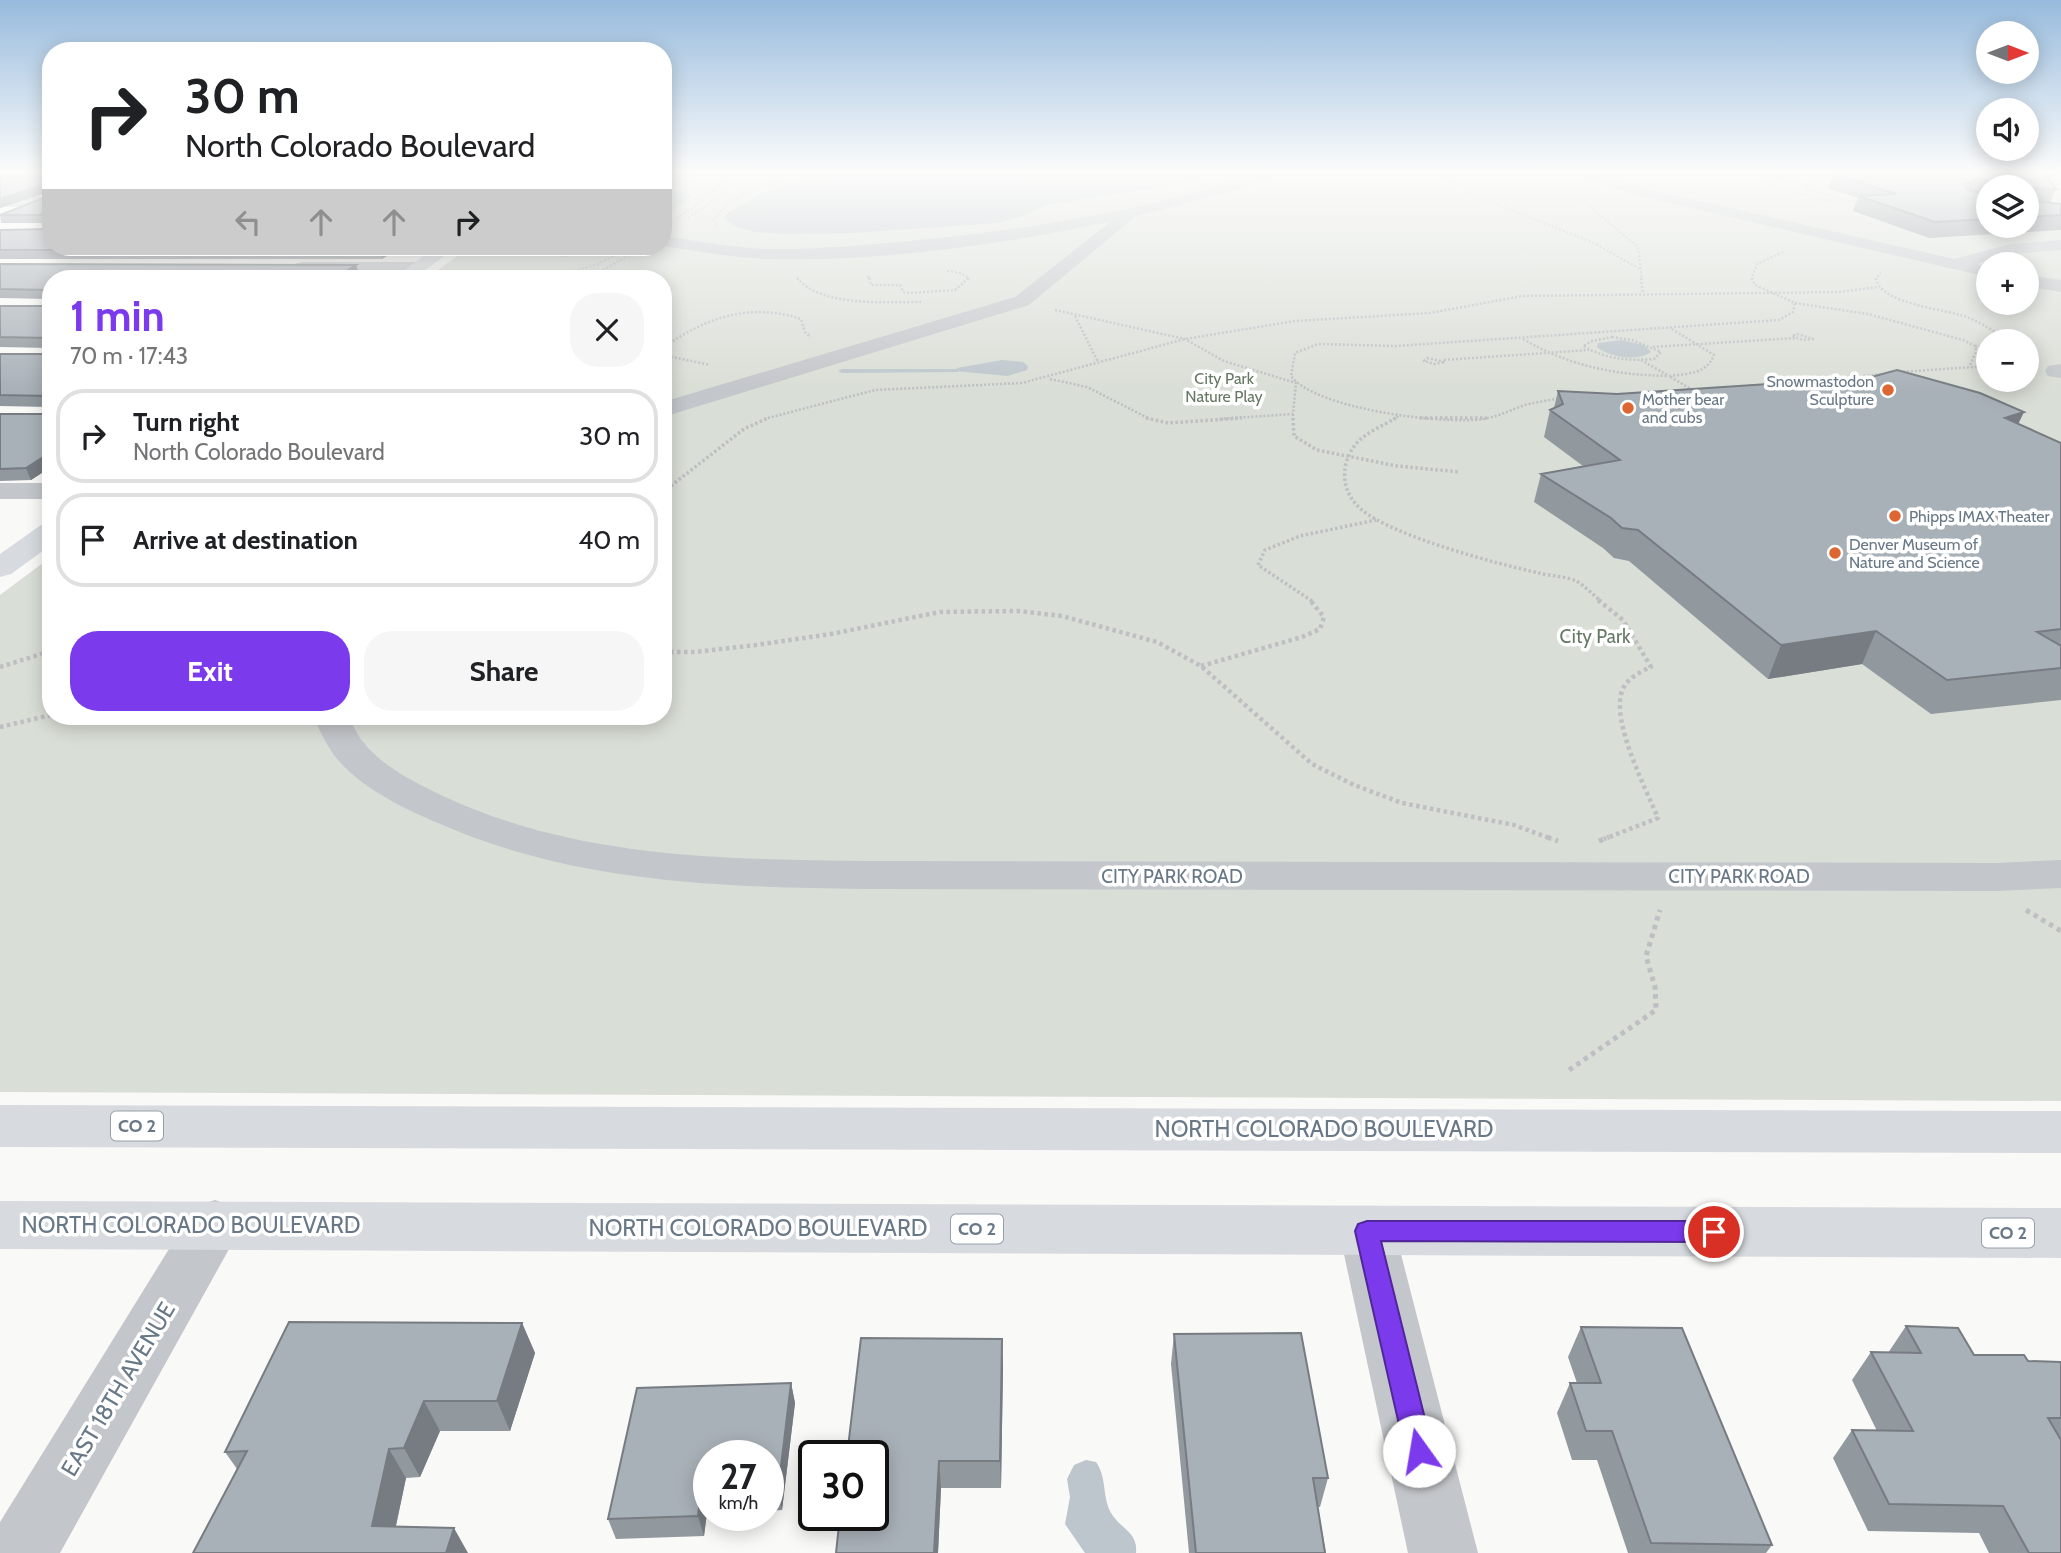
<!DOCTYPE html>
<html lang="en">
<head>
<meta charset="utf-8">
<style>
  body { margin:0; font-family:Cabin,sans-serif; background:#f6f6f6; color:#202124; height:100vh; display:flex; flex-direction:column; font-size:26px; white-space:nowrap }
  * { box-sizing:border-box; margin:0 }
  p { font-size:23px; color:#757577 }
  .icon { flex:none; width:38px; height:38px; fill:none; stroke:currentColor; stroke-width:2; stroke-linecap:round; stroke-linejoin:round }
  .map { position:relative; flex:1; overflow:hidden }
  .details { position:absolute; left:42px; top:270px; width:630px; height:455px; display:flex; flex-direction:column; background:#fff; border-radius:28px; box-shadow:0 4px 18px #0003 }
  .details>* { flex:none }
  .top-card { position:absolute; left:42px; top:42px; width:630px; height:214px; border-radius:28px; box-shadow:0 4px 18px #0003; background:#fff; color:#202124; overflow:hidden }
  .needle { width:46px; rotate:90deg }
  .tools { position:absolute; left:1976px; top:21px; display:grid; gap:14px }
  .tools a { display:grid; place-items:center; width:63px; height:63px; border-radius:50%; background:#fff; box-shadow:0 4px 18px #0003; font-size:35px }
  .speed { position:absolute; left:693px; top:1440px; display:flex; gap:14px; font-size:35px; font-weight:700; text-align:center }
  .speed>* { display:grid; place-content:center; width:91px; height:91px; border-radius:50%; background:#fff; box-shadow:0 4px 18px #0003; line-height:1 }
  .speed small { font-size:18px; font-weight:400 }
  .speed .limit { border:4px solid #111; border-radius:10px; background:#fff; color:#111 }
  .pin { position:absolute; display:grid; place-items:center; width:60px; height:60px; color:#fff; margin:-30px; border:4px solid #fff; border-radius:50%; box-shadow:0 2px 7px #0007 }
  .me { position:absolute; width:77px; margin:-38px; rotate:347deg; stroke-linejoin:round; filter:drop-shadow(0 0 5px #0008) }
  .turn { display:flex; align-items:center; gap:24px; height:147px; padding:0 28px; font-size:32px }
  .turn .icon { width:91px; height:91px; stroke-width:2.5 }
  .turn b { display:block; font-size:49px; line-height:60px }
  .lanes { display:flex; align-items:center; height:66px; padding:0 28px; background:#0003; justify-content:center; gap:35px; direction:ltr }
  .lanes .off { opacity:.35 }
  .round { display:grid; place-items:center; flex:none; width:74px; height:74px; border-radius:28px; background:#f6f6f6 }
  .headline { display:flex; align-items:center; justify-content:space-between; height:119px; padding:0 28px }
  h1 { font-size:42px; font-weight:700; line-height:52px; color:#7c3aed }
  .primary-button { display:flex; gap:14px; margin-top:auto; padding:14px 28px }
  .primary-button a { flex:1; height:80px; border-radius:28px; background:#7c3aed; color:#fff; font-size:28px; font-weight:700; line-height:80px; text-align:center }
  .primary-button a+a { background:#f6f6f6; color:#202124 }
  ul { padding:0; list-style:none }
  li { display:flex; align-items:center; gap:21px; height:94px; margin:0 14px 10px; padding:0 14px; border:4px solid #e0e0e0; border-radius:28px }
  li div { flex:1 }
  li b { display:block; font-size:26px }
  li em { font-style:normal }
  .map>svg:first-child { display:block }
</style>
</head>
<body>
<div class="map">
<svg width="2061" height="1553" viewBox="0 0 2061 1553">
  <rect width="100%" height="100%" fill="#f9f9f7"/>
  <path fill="#d9ded6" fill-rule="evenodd" d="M 663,172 L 2061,172 L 2061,1101 L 0,1092 L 0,595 L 51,557 L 51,716 L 663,716 L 663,278 L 427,278 L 470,247 L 663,247 ZM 1988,187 L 2026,187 L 2026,226 L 1988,226 ZM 1988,264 L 2026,264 L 2026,303 L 1988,303 ZM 1988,341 L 2026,341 L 2026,380 L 1988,380 Z"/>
  <path fill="#bdc6cc" d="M 848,172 L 1210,172 L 1187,183 L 1046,205 L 1024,216 L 997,223 L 855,233 L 785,234 L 755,232 L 737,227 L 726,221 L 725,216 L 729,212 L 763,192 Z
    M 663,190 L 679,191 L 692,196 L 663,218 Z
    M 526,247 L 611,247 C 593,257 542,262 526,247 Z
    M 1622,340 L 1644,345 L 1651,352 C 1637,362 1609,357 1597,347 L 1598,343 Z
    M 1002,360 L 1023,362 L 1028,366 L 1027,370 L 1008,376 L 955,371 L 957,368 Z
    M 1086,1460 L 1096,1462 C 1108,1479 1101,1499 1113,1516 C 1123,1530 1138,1533 1136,1553 L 1085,1553 L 1065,1524 L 1070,1497 L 1067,1479 L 1074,1465 Z"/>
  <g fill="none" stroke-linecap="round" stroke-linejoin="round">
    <path fill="#bdc6cc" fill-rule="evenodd" d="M 955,369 L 959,371 L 957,372 L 842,373 L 838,371 L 842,369 Z"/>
    <path stroke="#bdbfc2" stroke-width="2" stroke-dasharray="2 2" stroke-linecap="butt" d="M 1436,172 L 1474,195 L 1594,243 L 1640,269
      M 1769,172 L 1781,180 L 1804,185
      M 1780,172 L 1817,184 L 1804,185 L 1807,189 L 1842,200 L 1861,202
      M 1781,180 L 1758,182 L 1823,200 L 1837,200
      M 1816,182 L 1834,181 L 1826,176 L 1838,174
      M 1750,189 L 1777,188
      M 1583,201 L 1638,247 L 1642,280
      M 677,218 L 697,205 L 733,172
      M 688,218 L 725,192 L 744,172
      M 716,225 L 714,220 C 734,189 771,184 804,172
      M 947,271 L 961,273 L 969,278 L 967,280
      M 868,276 L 869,280
      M 551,278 L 598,264 L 630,247
      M 589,278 L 643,247
      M 797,278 L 799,280
      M 1751,280 L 1757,264 L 1785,251
      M 1875,280 L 1881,273"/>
    <path stroke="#bdbfc2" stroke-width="2.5" stroke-dasharray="2 2" stroke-linecap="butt" d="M 797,278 C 821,307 886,302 921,302
      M 869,278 L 871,285 L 900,285 L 903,292 L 910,293 L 955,290 L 969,278
      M 1641,278 L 1643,294
      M 1876,278 C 1879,304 1946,309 1967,317 C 1982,323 1996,333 2010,341
      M 1795,303 L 1868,314 L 1963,340 L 1975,346 L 1976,352 L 1969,367
      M 1055,310 L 1185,339 L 1224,361 L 1296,383 L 1293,414 L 1218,419
      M 1075,316 L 1098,362
      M 1672,329 L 1714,355 C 1707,374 1687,374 1669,376 L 1696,392
      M 1797,334 L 1813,339 L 1803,340 L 1792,336 Z
      M 1612,337 L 1632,340 L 1661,352 L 1654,359 C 1628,361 1606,359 1583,346 L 1592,341 Z
      M 1523,339 C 1569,366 1615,375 1668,376
      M 1975,346 L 1988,348
      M 1653,347 L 1795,338
      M 663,348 C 704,318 751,302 801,319 L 805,332 L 811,337
      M 663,355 L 710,365
      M 1427,358 L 1445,362 L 1434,364 L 1424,361 Z
      M 1444,360 L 1589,350
      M 1641,360 L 1669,376
      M 1899,372 L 1988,366
      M 1050,379 L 1087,387 L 1150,419
      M 1812,382 L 1890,373
      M 1562,398 C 1550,400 1537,402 1525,405 C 1511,410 1497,417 1483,419 C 1444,425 1315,409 1291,376 L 1295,353 L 1318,344 L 1396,346 L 1779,320 L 1793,312 L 1795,303 L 1755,285 L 1752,278
      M 1293,414 L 1293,419
      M 764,419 L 875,390 L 1022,383 L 1185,339 L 1295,321 L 1430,313 L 1522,296 L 1840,292 L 1879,287
      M 1393,419 L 1399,416"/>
    <path stroke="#bdbfc2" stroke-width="3.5" stroke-dasharray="2.5 2.5" stroke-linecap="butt" d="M 1146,418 L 1168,423 L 1242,418
      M 1293,418 L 1294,436 L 1317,450 L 1397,466 L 1460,472
      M 1396,418 C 1384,425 1365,433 1356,444 C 1339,465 1341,493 1362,510 C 1393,536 1497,564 1539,573 C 1550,576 1565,576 1576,581 C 1584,585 1593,595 1601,601
      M 1420,418 L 1487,418
      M 663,492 L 744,429 L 768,418
      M 1312,601 L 1258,565 L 1265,550 L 1300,536 L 1376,520"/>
    <path stroke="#bdbfc2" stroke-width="4.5" stroke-dasharray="3.5 3.5" stroke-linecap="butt" d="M 1598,600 L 1623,620 L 1651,667 C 1640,672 1626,679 1622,691 C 1611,722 1646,789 1658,818 L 1604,839
      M 663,652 L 695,652 L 756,645 L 831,634 L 940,612 L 1018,611 L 1062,616 L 1157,642 L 1201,666 L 1312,764 L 1354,785 L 1402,803 L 1514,825 L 1552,839
      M 1201,666 L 1302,637 L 1320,629 L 1324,617 L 1310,600
      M 0,667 L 51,651
      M 0,727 L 51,715"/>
    <path stroke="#bdbfc2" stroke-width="5" stroke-dasharray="4.5 4.5" stroke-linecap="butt" d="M 1547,837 L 1558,841
      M 1599,841 L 1609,837
      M 2026,910 L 2061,931
      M 1569,1070 L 1656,1010 L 1655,987 L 1646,956 L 1660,910"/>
    <path fill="#c3c6ca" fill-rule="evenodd" d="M 1264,172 L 1286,172 L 1242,189 L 1136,216 L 1029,305 L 663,417 L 663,402 L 1015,297 L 1110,222 C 1003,244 879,262 770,259 C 734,258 698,251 663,246 L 663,236 C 698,241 734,248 769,249 C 815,250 862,245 908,241 C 1028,230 1148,210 1264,172 Z
      M 1568,172 L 1591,172 L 1644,188 L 1954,259 L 2011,244 L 2061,240 L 2061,250 L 2012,254 L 1976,264 L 1988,267 L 1988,277 L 1635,195 Z
      M 0,197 L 51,197 L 51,207 L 0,207 Z
      M 303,262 L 419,262 L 428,267 L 419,272 L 297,271 L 294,267 L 297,263 Z
      M 2026,275 L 2061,280 L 2061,292 L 2026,286 Z
      M 2061,364 L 2061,378 L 2048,376 L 2045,371 L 2048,366 Z
      M 0,483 L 51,483 L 51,499 L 0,499 Z
      M 312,716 L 348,716 C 353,725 357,735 364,743 C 383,767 416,783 443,796 C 576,858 721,859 865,861 L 1997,863 L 2061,860 L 2061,888 L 1997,891 L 865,889 C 719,887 574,883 438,823 C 403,808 365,790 339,761 C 327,748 321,731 312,716 Z
      M 215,1200 L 235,1207 L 243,1224 L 60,1553 L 0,1553 L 0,1522 L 195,1207 Z
      M 1367,1206 L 1387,1214 L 1395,1231 L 1478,1553 L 1408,1553 L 1339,1231 L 1347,1214 Z"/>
    <path fill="#d7dbdf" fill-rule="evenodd" d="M 436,247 L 456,247 L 415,278 L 394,278 Z
      M 51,522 L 51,545 L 11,574 L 0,577 L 0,554 L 41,525 Z
      M 0,1105 L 2061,1111 L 2061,1153 L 0,1147 Z
      M 0,1201 L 2061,1208 L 2061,1258 L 0,1249 Z"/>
  </g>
  <path fill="#91989e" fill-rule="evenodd" d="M 1833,172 L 2044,172 L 2056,189 L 2050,203 L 2061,204 L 2061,230 L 1929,238 L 1853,211 L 1858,198 L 1828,188 ZM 1988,187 L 2026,187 L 2026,226 L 1988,226 Z
    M 0,176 L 401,247 L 382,259 L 0,259 L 0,230 L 49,229 L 50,223 L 1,223 L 0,214 L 49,196 L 49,192 L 0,208 Z
    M 0,264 L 356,265 L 359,274 L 51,278 L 51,467 L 31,480 L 0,481 L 0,414 L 46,414 L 48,411 L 48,407 L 0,406 L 0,354 L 46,354 L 49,351 L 49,348 L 0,347 L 0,306 L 47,306 L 49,303 L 49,299 L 0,298 Z
    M 1842,385 L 2019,424 L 2061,443 L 2061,700 L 1931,714 L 1862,664 L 1768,679 L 1629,561 L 1614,558 L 1603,548 L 1534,502 L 1541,474 L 1583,466 L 1544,437 L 1550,410 L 1554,408 L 1558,391 L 1617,394 Z
    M 522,1323 L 535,1353 L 510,1431 L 440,1431 L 420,1477 L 406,1478 L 396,1526 L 468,1553 L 237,1469 L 225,1452 Z
    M 1906,1326 L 1974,1355 L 2028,1361 L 2061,1362 L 2061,1553 L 1989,1553 L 1979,1533 L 1868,1531 L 1833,1458 L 1852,1430 L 1877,1431 L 1852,1380 L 1871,1352 L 1888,1353 Z
    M 1581,1327 L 1772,1545 L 1766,1553 L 1628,1553 L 1597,1460 L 1572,1460 L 1557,1413 L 1570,1383 L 1577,1383 L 1568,1357 Z
    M 1174,1334 L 1328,1478 L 1320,1507 L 1318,1507 L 1326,1553 L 1189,1553 L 1171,1364 Z
    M 1002,1339 L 1003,1367 L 1001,1488 L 941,1488 L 938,1553 L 836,1553 Z
    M 791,1383 L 795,1403 L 782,1510 L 768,1511 L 768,1456 L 709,1456 L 709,1513 L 707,1513 L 704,1536 L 616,1539 L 608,1519 Z"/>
  <path fill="#767c81" d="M 1976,178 L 1970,192 L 1964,185 Z
    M 49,183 L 51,191 L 0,208 L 0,199 Z
    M 385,247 L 401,247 L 382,259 L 380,250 Z
    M 356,265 L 359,274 L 353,278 L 335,278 Z
    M 2024,412 L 2011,439 L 2005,418 Z
    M 50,452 L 51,467 L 31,480 L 26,468 Z
    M 1876,631 L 1862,664 L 1768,679 L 1781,645 Z
    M 522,1323 L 535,1353 L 510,1431 L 497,1401 Z
    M 1002,1339 L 1003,1367 L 1001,1488 L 1000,1461 Z
    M 791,1383 L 795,1403 L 782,1510 L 778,1491 Z
    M 424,1401 L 440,1431 L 420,1477 L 404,1448 Z
    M 389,1449 L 406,1478 L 390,1553 L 372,1526 Z
    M 939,1461 L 941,1488 L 938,1553 L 934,1553 Z
    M 701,1493 L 707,1513 L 704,1536 L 698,1516 Z
    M 454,1528 L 468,1553 L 446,1553 Z"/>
  <path fill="#a9b1b8" stroke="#767c81" stroke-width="2" d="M 51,172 L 51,247 L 385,247 L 380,250 L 0,250 L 0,230 L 49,229 L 50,218 L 48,215 L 0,215 L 49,196 L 49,183 L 0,199 L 0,176 L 48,176 Z
    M 1833,172 L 2044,172 L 2056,189 L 2031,188 L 2031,201 L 2061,204 L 2061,215 L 2026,217 L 2026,187 L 1996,187 L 1996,183 L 1976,178 L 1964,185 L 1968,190 L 1988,195 L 1988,219 L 1935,222 L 1859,196 L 1896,194 L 1833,174 Z
    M 0,264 L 356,265 L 335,278 L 51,278 L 51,452 L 26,468 L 0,469 L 0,414 L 46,414 L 48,411 L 48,396 L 0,395 L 0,354 L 46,354 L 49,351 L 48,338 L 0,337 L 0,306 L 47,306 L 49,303 L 49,290 L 0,289 Z
    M 1897,370 L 1980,393 L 2024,412 L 2005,418 L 2061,443 L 2061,629 L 2037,632 L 2061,646 L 2061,668 L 1947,680 L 1876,631 L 1781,645 L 1638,530 L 1622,528 L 1611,518 L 1541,474 L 1620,460 L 1550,410 L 1563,404 L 1558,391 L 1617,394 L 1831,380 L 1842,385 Z
    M 289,1322 L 522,1323 L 497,1401 L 424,1401 L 404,1448 L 389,1449 L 372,1526 L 454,1528 L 446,1553 L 193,1553 L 247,1451 L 225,1452 Z
    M 1906,1326 L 1958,1328 L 1974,1355 L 2024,1355 L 2028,1361 L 2061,1362 L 2061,1418 L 2048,1418 L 2061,1440 L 2061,1553 L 2029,1553 L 2003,1506 L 1889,1504 L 1852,1430 L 1913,1431 L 1871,1352 L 1921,1353 Z
    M 1581,1327 L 1682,1328 L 1772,1545 L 1651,1543 L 1612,1431 L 1586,1431 L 1570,1383 L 1601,1383 Z
    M 1301,1333 L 1328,1478 L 1313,1478 L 1325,1553 L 1196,1553 L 1174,1334 Z
    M 861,1338 L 1002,1339 L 1000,1461 L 939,1461 L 934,1553 L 836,1553 L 840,1516 L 873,1516 L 873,1456 L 847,1456 Z
    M 791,1383 L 778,1491 L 768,1491 L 768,1456 L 709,1456 L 709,1493 L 701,1493 L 698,1516 L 608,1519 L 637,1388 Z"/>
  <linearGradient id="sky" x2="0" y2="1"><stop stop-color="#97bbdd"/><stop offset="0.44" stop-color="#fcfcfb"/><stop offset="1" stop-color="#fcfcfb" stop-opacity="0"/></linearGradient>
  <rect width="2061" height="390" fill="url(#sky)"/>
  <path fill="#7c3aed" stroke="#51269a" stroke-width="2" d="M 1367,1221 L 1714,1221 L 1723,1224 L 1726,1232 L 1723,1239 L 1714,1242 L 1381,1241 L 1433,1451 L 1429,1461 L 1419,1465 L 1409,1461 L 1405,1451 L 1355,1231 L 1358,1224 Z"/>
  <g fill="#d63" stroke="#fff" stroke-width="2.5">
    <circle cx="1888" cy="390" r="7"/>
    <circle cx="1628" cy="408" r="7"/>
    <circle cx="1895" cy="516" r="7"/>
    <circle cx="1835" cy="553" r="7"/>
  </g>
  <g text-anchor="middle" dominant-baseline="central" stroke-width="7" stroke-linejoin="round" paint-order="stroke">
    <g font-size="16" fill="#667964" stroke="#fff">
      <text x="1224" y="378">City Park<tspan x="1224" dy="18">Nature Play</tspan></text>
    </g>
    <g font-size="16" fill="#697887" stroke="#fff" text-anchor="start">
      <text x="1874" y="381" text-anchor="end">Snowmastodon<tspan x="1874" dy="18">Sculpture</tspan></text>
      <text x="1642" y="399">Mother bear<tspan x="1642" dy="18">and cubs</tspan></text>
      <text x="1909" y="516">Phipps IMAX Theater</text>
      <text x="1849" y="544">Denver Museum of<tspan x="1849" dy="18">Nature and Science</tspan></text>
    </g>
    <g fill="#fff" stroke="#96a0ab" stroke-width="2">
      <rect x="111" y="1111.5" width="52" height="29" rx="5"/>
      <rect x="951" y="1214.5" width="52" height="29" rx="5"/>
      <rect x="1982" y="1218.5" width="52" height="29" rx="5"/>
    </g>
    <g font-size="18" font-weight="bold" fill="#697887">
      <text x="137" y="1126">CO 2</text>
      <text x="977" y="1229">CO 2</text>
      <text x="2008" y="1233">CO 2</text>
    </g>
    <g font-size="19" fill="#667964" stroke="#fff">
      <text x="1595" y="636">City Park</text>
    </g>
    <g font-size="19" fill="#697887" stroke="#fff">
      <text x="1172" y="876">CITY PARK ROAD</text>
      <text x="1739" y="876">CITY PARK ROAD</text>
    </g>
    <g font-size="23" fill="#697887" stroke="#fff">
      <text x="1324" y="1129">NORTH COLORADO BOULEVARD</text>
      <text x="191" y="1225">NORTH COLORADO BOULEVARD</text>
      <text x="758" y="1228">NORTH COLORADO BOULEVARD</text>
      <text transform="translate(118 1389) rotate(-59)">EAST 18TH AVENUE</text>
    </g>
  </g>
</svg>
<div class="tools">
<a><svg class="needle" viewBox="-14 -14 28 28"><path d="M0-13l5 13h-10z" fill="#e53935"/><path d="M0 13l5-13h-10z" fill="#757577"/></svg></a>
<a><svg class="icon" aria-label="sound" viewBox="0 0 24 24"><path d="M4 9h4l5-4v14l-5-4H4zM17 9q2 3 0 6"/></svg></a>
<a><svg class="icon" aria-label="layers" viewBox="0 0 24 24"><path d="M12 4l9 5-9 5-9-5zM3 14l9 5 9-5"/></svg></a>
<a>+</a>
<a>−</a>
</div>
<div class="speed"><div>27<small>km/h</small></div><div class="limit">30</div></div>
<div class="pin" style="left:1714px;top:1232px;background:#d93025"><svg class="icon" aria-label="arrive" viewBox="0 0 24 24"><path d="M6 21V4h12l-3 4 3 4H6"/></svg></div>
<svg class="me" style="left:1419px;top:1451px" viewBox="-20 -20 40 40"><circle r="19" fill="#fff"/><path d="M0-13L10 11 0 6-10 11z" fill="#7c3aed"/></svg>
<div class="top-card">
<div class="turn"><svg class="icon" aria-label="right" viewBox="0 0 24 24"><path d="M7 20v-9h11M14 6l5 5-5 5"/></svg><div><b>30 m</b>North Colorado Boulevard</div></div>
<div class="lanes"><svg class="icon off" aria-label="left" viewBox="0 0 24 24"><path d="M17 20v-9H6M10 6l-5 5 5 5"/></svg><svg class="icon off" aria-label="ahead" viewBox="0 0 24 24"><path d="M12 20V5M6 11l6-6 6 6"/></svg><svg class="icon off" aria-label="ahead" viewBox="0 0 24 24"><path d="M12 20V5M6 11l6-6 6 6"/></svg><svg class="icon" aria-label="right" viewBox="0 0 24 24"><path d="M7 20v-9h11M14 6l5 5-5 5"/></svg></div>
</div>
<section class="details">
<div class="headline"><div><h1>1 min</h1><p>70 m · 17:43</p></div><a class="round"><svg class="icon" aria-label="close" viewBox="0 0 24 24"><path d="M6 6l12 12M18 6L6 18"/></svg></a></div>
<ul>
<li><svg class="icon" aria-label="right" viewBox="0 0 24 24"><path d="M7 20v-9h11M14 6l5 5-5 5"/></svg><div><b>Turn right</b><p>North Colorado Boulevard</p></div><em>30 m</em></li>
<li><svg class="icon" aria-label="arrive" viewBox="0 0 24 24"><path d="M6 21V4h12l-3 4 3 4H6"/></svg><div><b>Arrive at destination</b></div><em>40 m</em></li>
</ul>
<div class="primary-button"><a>Exit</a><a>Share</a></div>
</section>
</div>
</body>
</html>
